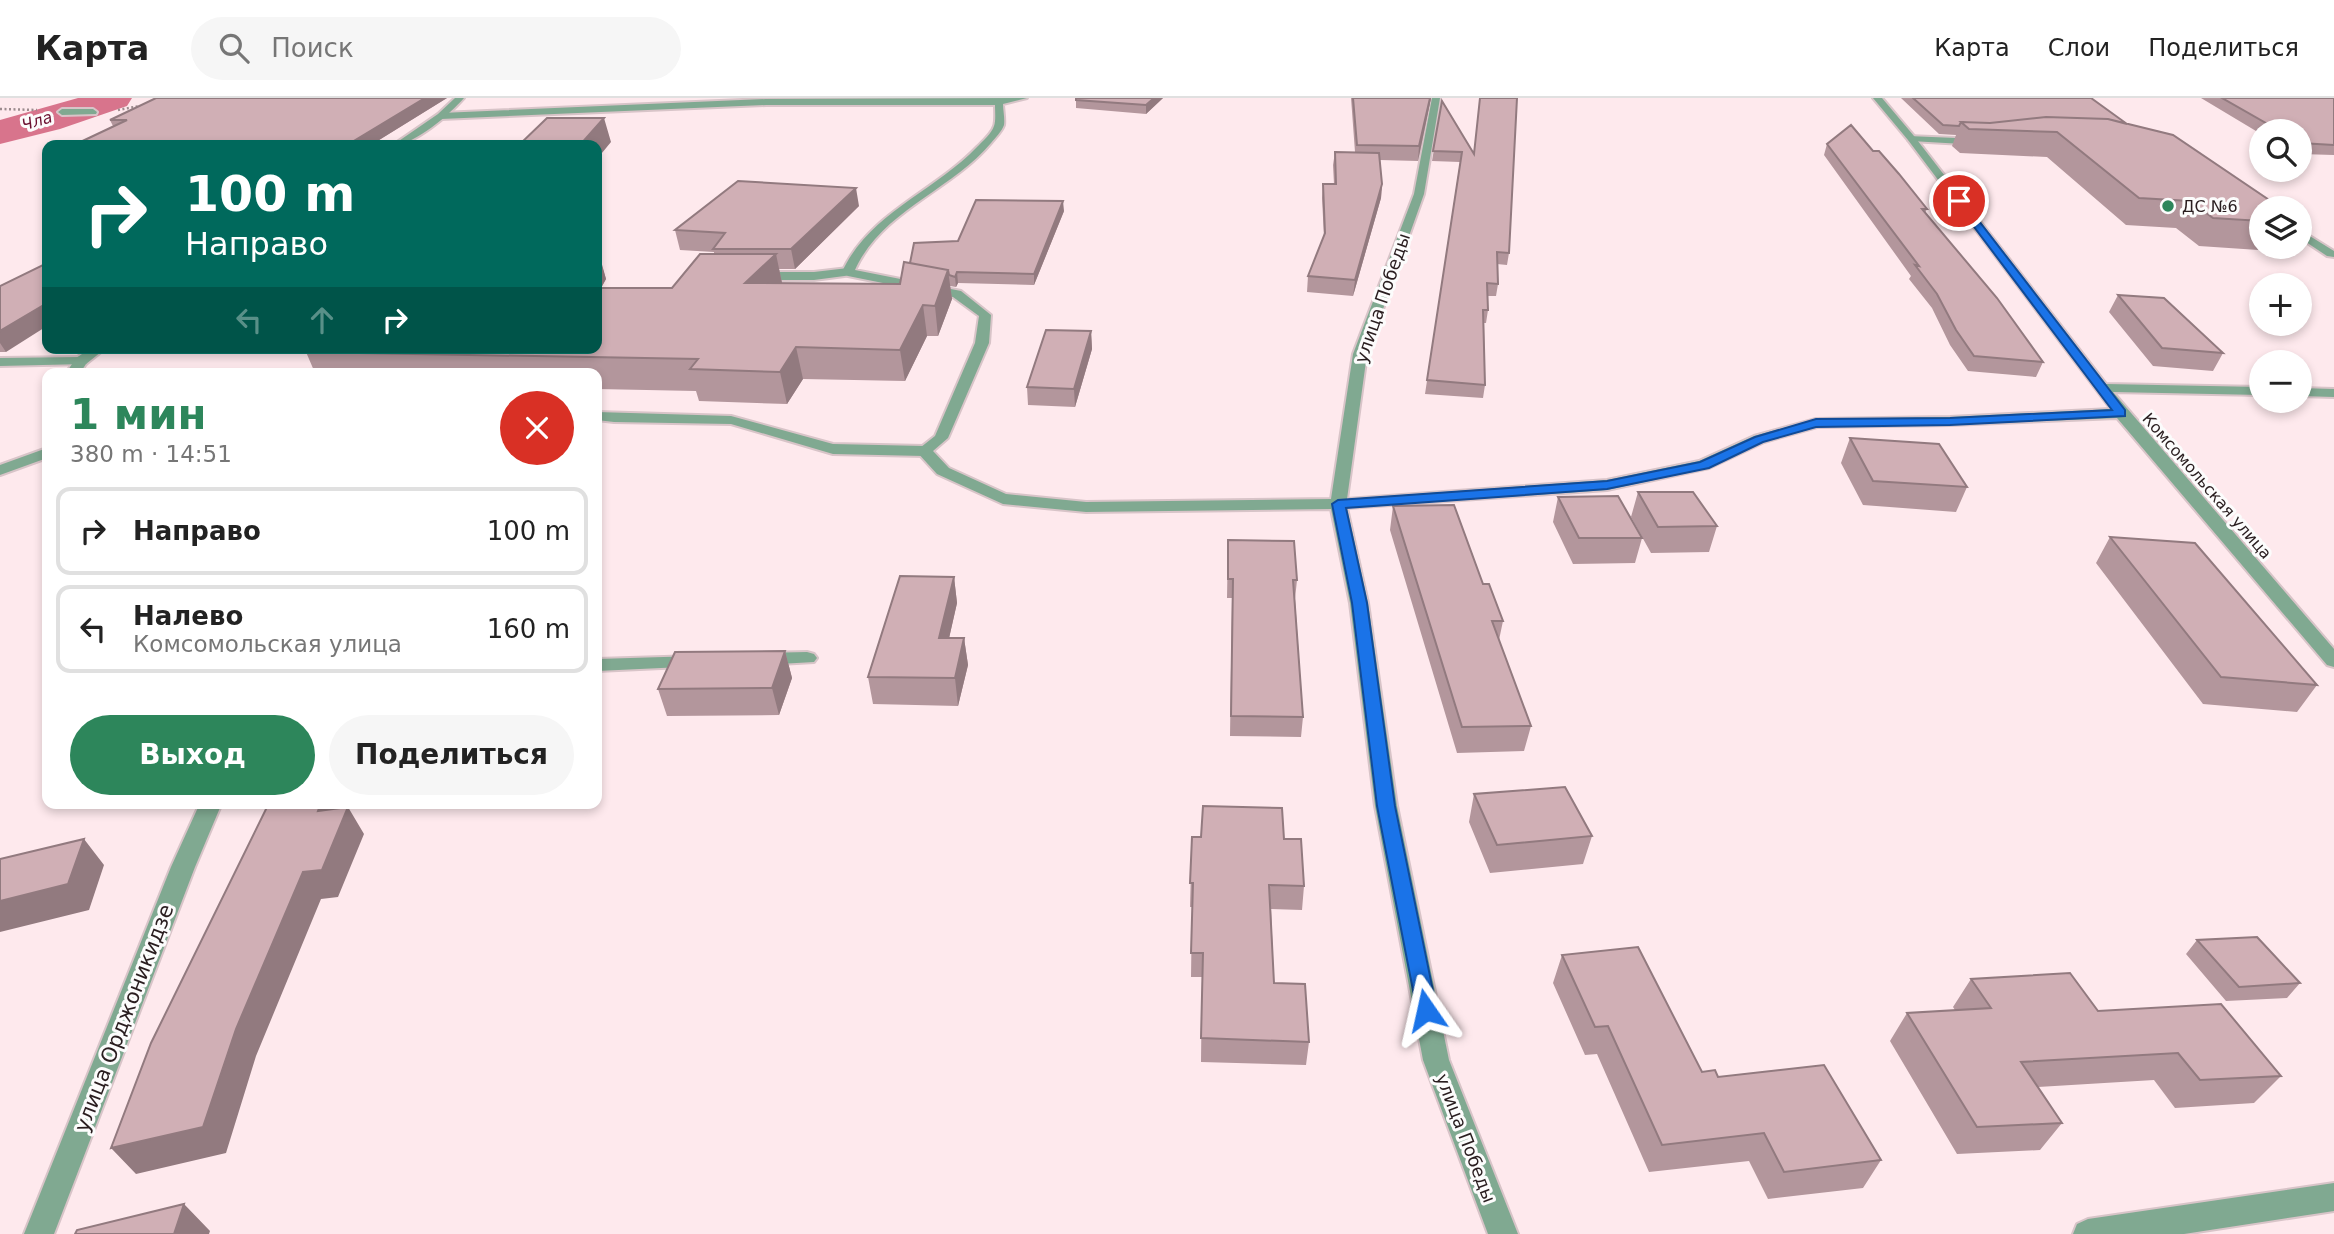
<!DOCTYPE html>
<html lang="ru">
<head>
<meta charset="utf-8">
<style>
  body { margin:0; font-family:"DejaVu Sans",sans-serif; background:#f6f6f6; color:#222; height:100vh; display:flex; flex-direction:column; font-size:26px; white-space:nowrap }
  * { box-sizing:border-box; margin:0 }
  p { font-size:23px; color:#767676 }
  .icon { flex:none; width:38px; height:38px; fill:none; stroke:currentColor; stroke-width:2; stroke-linecap:round; stroke-linejoin:round }
  .map { position:relative; flex:1; overflow:hidden }
  .drawer { position:absolute; left:42px; top:270px; width:560px; height:441px; display:flex; flex-direction:column; background:#fff; border-radius:14px; box-shadow:0 4px 10px #0003 }
  .drawer>* { flex:none }
  .top-card { position:absolute; left:42px; top:42px; width:560px; height:214px; border-radius:14px; box-shadow:0 4px 10px #0003; background:#00695c; color:#fff; overflow:hidden }
  .fabs { position:absolute; left:2249px; top:21px; display:grid; gap:14px }
  .fabs a { display:grid; place-items:center; width:63px; height:63px; border-radius:50%; background:#fff; box-shadow:0 4px 10px #0003; font-size:35px }
  .pin { position:absolute; display:grid; place-items:center; width:60px; height:60px; color:#fff; margin:-30px; border:4px solid #fff; border-radius:50%; box-shadow:0 2px 7px #0007 }
  .me { position:absolute; width:77px; margin:-38px; rotate:349deg; stroke-linejoin:round; filter:drop-shadow(0 0 5px #0008) }
  .turn { display:flex; align-items:center; gap:24px; height:147px; padding:0 28px; font-size:32px }
  .turn .icon { width:91px; height:91px; stroke-width:2.5 }
  .turn b { display:block; font-size:49px; line-height:60px }
  .lanes { display:flex; align-items:center; height:66px; padding:0 28px; background:#0003; justify-content:center; gap:35px; direction:ltr }
  .lanes .off { opacity:.35 }
  .round { display:grid; place-items:center; flex:none; width:74px; height:74px; border-radius:37px; background:#f6f6f6 }
  .overview { display:flex; align-items:center; justify-content:space-between; height:119px; padding:0 28px }
  h1 { font-size:42px; font-weight:700; line-height:52px; color:#2d865b }
  .button { display:flex; gap:14px; margin-top:auto; padding:14px 28px }
  .button a { flex:1; height:80px; border-radius:42px; background:#2d865b; color:#fff; font-size:28px; font-weight:700; line-height:80px; text-align:center }
  .button a+a { background:#f6f6f6; color:#222 }
  ul { padding:0; list-style:none }
  li { display:flex; align-items:center; gap:21px; height:88px; margin:0 14px 10px; padding:0 14px; border:4px solid #e0e0e0; border-radius:14px }
  li div { flex:1 }
  li b { display:block; font-size:26px }
  li em { font-style:normal }
  header { display:flex; align-items:center; gap:42px; box-sizing:border-box; height:98px; padding:0 35px; background:#fff; border-bottom:2px solid #e0e0e0 }
  header strong { font-size:33px }
  nav { display:flex; gap:38px; margin-inline-start:auto; font-size:24px }
  .search { width:490px; height:63px; background:#f6f6f6; display:flex; align-items:center; gap:18px; box-sizing:border-box; padding:0 24px; border-radius:38px; color:#767676; font-size:26px }
  .map>svg:first-child { display:block }
</style>
</head>
<body>
<header>
<strong>Карта</strong>
<div class="search"><svg class="icon" aria-label="search" viewBox="0 0 24 24"><circle cx="10" cy="10" r="6"/><path d="M15 15l6 6"/></svg>Поиск</div>
<nav><a>Карта</a><a>Слои</a><a>Поделиться</a></nav>
</header>
<div class="map">
<svg width="2334" height="1136" viewBox="0 0 2334 1136">
  <rect width="100%" height="100%" fill="#fee9ed"/>
  <g fill="none" stroke-linecap="round" stroke-linejoin="round">
    <path fill="#d8748c" fill-rule="evenodd" d="M 78,0 L 132,0 L 127,8 L 60,31 L 0,46 L 0,22 Z"/>
    <g stroke="#d8c4c8" stroke-width="4">
      <path id="service" d="M 93,11 L 97,14 L 96,16 L 62,17 L 58,14 L 62,11 Z
        M 1908,38 L 1980,41 L 1985,44 L 1980,47 L 1911,43 L 1908,42 Z
        M 2300,132 L 2334,153 L 2334,159 L 2327,158 L 2300,140 Z
        M 848,170 L 852,171 L 852,177 L 814,182 L 754,182 L 748,178 L 754,174 L 814,174 Z
        M 81,259 L 88,263 L 86,266 L 0,268 L 0,260 Z
        M 597,314 L 731,318 L 833,346 L 924,348 L 932,353 L 924,358 L 833,356 L 731,326 L 614,324 L 597,322 Z
        M 807,554 L 814,556 L 817,560 L 814,564 L 762,567 L 752,561 L 762,555 Z
        M 697,558 L 704,560 L 707,564 L 704,568 L 597,573 L 597,561 Z"/>
    </g>
    <g stroke="#d8c4c8" stroke-width="4">
      <path id="minor" d="M 1027,0 L 1003,6 C 1003,12 1005,21 1004,27 C 1002,33 995,40 991,45 C 952,92 881,113 855,172 L 961,193 L 991,217 L 989,245 L 948,340 L 933,353 L 949,370 L 1006,396 L 1086,404 L 1331,401 L 1353,256 L 1414,96 L 1432,0 L 1440,0 L 1424,96 L 1367,256 L 1347,401 L 1607,382 L 1699,363 L 1754,338 L 1816,321 L 1950,319 L 2111,311 L 1908,42 L 1873,0 L 1882,0 L 1914,38 L 2106,286 L 2261,289 L 2261,297 L 2113,294 L 2334,551 L 2334,569 L 2327,567 L 2117,320 L 1950,327 L 1817,329 L 1764,344 L 1709,370 L 1607,392 L 1347,410 L 1368,505 L 1397,708 L 1449,962 L 1518,1136 L 1488,1136 L 1423,962 L 1375,708 L 1350,505 L 1331,411 L 1086,414 L 1003,406 L 937,376 L 916,353 L 935,338 L 975,245 L 979,218 L 953,199 L 848,178 L 842,174 C 869,115 934,94 977,49 C 982,44 992,35 994,28 C 996,23 995,13 995,7 L 766,7 L 441,21 L 437,18 L 441,15 L 766,1 Z
        M 2300,290 L 2334,291 L 2334,299 L 2300,298 Z
        M 47,350 L 47,360 L 0,377 L 0,367 Z
        M 2334,1085 L 2334,1113 L 2184,1136 L 2073,1136 L 2077,1126 L 2088,1121 Z"/>
    </g>
    <g stroke="#d8c4c8" stroke-width="4">
      <path id="tertiary" d="M 455,0 L 464,0 C 450,16 415,47 393,47 L 438,16 Z
        M 91,250 L 106,250 L 86,266 L 80,275 L 66,275 L 76,260 Z
        M 200,705 L 222,705 L 195,769 L 54,1136 L 24,1136 L 171,769 Z"/>
    </g>
    <path stroke="#9c8b8e" stroke-width="2.5" stroke-dasharray="2 2.5" stroke-linecap="butt" d="M 0,11 L 37,12
      M 118,12 L 140,8"/>
    <use href="#service" fill="#80a991" fill-rule="evenodd"/>
    <use href="#minor" fill="#80a991" fill-rule="evenodd"/>
    <use href="#tertiary" fill="#80a991" fill-rule="evenodd"/>
  </g>
  <path fill="#b3969c" d="M 447,0 L 371,47 L 74,47 L 113,28 L 110,22 Z
    M 1163,0 L 1146,16 L 1076,10 L 1076,2 Z
    M 1351,0 L 1431,0 L 1418,63 L 1380,62 L 1382,86 L 1381,100 L 1353,198 L 1307,194 L 1308,178 L 1324,139 L 1322,100 L 1323,86 L 1334,86 L 1333,67 L 1335,54 L 1355,54 Z
    M 1901,0 L 2091,0 L 2127,26 L 2261,110 L 2261,149 L 2291,149 L 2288,154 L 2199,148 L 2176,130 L 2126,127 L 2047,59 L 1960,55 L 1952,48 L 1956,37 L 1939,36 Z
    M 2201,0 L 2334,0 L 2334,57 L 2300,56 L 2300,33 L 2261,33 L 2261,36 Z
    M 1442,3 L 1509,155 L 1507,167 L 1497,166 L 1498,186 L 1496,198 L 1488,198 L 1488,212 L 1486,225 L 1484,225 L 1485,287 L 1483,300 L 1425,296 L 1460,64 L 1432,63 Z
    M 1827,46 L 1873,53 L 1927,111 L 1925,115 L 2043,264 L 2036,279 L 1968,273 L 1950,247 L 1932,210 L 1909,181 L 1911,178 L 1824,57 Z
    M 859,108 L 795,171 L 779,171 L 782,185 L 900,186 L 910,165 L 958,143 L 1064,113 L 1034,187 L 958,185 L 956,189 L 950,188 L 952,201 L 938,238 L 927,238 L 905,283 L 803,281 L 787,306 L 699,303 L 696,293 L 597,291 L 597,275 L 315,275 L 306,254 L 597,152 L 606,181 L 601,190 L 672,190 L 714,156 L 714,154 L 680,152 L 675,132 Z
    M 2300,122 L 2304,125 L 2300,133 Z
    M 0,188 L 6,254 L 0,254 Z
    M 2118,197 L 2223,255 L 2213,273 L 2153,268 L 2109,214 Z
    M 1091,233 L 1092,251 L 1075,309 L 1028,307 L 1027,289 Z
    M 1850,340 L 1967,389 L 1956,414 L 1863,407 L 1841,365 Z
    M 1638,394 L 1717,428 L 1709,454 L 1651,455 L 1631,419 Z
    M 1558,399 L 1642,440 L 1635,465 L 1573,466 L 1553,424 Z
    M 1393,408 L 1483,486 L 1503,523 L 1499,542 L 1531,628 L 1524,653 L 1457,655 L 1390,432 Z
    M 2110,439 L 2317,587 L 2297,614 L 2203,606 L 2096,465 Z
    M 1228,442 L 1297,482 L 1295,501 L 1303,619 L 1301,639 L 1230,638 L 1232,500 L 1227,500 Z
    M 954,479 L 957,505 L 949,540 L 964,540 L 968,567 L 958,608 L 873,606 L 868,579 Z
    M 785,553 L 792,580 L 779,617 L 667,618 L 658,591 Z
    M 1474,696 L 1592,738 L 1583,766 L 1490,775 L 1469,724 Z
    M 1192,739 L 1284,741 L 1304,788 L 1302,812 L 1271,811 L 1274,885 L 1309,944 L 1306,967 L 1201,964 L 1202,879 L 1191,879 L 1192,809 L 1190,809 Z
    M 2197,842 L 2300,885 L 2287,900 L 2226,903 L 2186,856 Z
    M 1562,857 L 1702,974 L 1718,979 L 1881,1062 L 1863,1090 L 1768,1101 L 1749,1063 L 1649,1074 L 1597,956 L 1585,957 L 1553,885 Z
    M 1971,881 L 2098,913 L 2281,978 L 2254,1005 L 2175,1010 L 2154,982 L 2038,989 L 2062,1025 L 2040,1052 L 1957,1056 L 1890,943 L 1907,915 L 1955,912 L 1953,909 Z"/>
  <path fill="#927a7f" d="M 425,0 L 447,0 L 371,47 L 347,47 Z
    M 1154,0 L 1163,0 L 1146,16 L 1146,7 Z
    M 1430,0 L 1431,0 L 1418,63 L 1419,48 Z
    M 604,20 L 611,44 L 597,61 L 597,47 L 580,47 Z
    M 1382,86 L 1381,100 L 1353,198 L 1355,182 Z
    M 856,90 L 859,108 L 795,171 L 791,151 Z
    M 1063,103 L 1064,113 L 1034,187 L 1034,176 Z
    M 598,152 L 606,181 L 597,197 L 597,154 Z
    M 776,156 L 782,185 L 745,185 Z
    M 948,172 L 952,201 L 938,238 L 935,208 Z
    M 957,174 L 958,185 L 956,189 L 955,179 Z
    M 47,205 L 47,228 L 6,254 L 0,245 L 0,233 Z
    M 923,207 L 927,238 L 905,283 L 900,252 Z
    M 1091,233 L 1092,251 L 1075,309 L 1074,291 Z
    M 796,249 L 803,281 L 787,306 L 780,274 Z
    M 954,479 L 957,505 L 943,567 L 939,540 Z
    M 964,540 L 968,567 L 958,608 L 955,580 Z
    M 785,553 L 792,580 L 779,617 L 772,590 Z
    M 321,705 L 348,705 L 334,740 L 318,713 Z
    M 348,709 L 364,736 L 338,799 L 321,801 L 256,958 L 226,1055 L 136,1076 L 111,1050 L 236,931 L 303,774 Z
    M 84,741 L 104,767 L 89,812 L 0,834 L 0,803 Z
    M 184,1106 L 210,1133 L 209,1136 L 174,1136 Z"/>
  <path fill="#d0afb5" stroke="#927a7f" stroke-width="2" d="M 156,0 L 425,0 L 347,47 L 74,47 L 127,22 L 110,22 Z
    M 1076,0 L 1154,0 L 1146,7 L 1076,2 Z
    M 1353,0 L 1430,0 L 1419,48 L 1357,47 Z
    M 1480,0 L 1517,0 L 1509,155 L 1497,154 L 1498,186 L 1487,185 L 1488,212 L 1483,212 L 1485,287 L 1427,282 L 1462,54 L 1433,53 L 1442,3 L 1474,56 Z
    M 1913,0 L 2091,0 L 2127,26 L 2108,21 L 2046,19 L 1990,25 L 1961,24 L 1959,28 L 1943,27 Z
    M 2222,0 L 2334,0 L 2334,47 L 2300,45 L 2300,33 L 2280,33 Z
    M 2046,19 L 2108,21 L 2173,37 L 2281,110 L 2261,110 L 2261,123 L 2213,120 L 2190,103 L 2139,100 L 2057,34 L 1969,31 L 1961,24 L 1990,25 Z
    M 547,20 L 604,20 L 580,47 L 519,47 Z
    M 1851,27 L 1873,53 L 1879,53 L 1899,76 L 1927,111 L 1922,111 L 1997,200 L 2043,264 L 1974,258 L 1956,232 L 1937,196 L 1915,167 L 1919,168 L 1827,46 Z
    M 1335,54 L 1379,55 L 1382,86 L 1355,182 L 1308,178 L 1325,135 L 1323,86 L 1336,86 Z
    M 738,83 L 856,90 L 791,151 L 713,151 L 725,135 L 675,132 Z
    M 976,102 L 1063,103 L 1034,176 L 957,174 L 955,179 L 949,177 L 948,172 L 910,165 L 914,145 L 958,143 Z
    M 700,156 L 776,156 L 745,185 L 900,186 L 904,164 L 948,172 L 935,208 L 923,207 L 900,252 L 796,249 L 780,274 L 690,271 L 698,261 L 306,254 L 311,250 L 597,250 L 597,190 L 672,190 Z
    M 47,165 L 47,205 L 0,233 L 0,188 Z
    M 2118,197 L 2164,200 L 2223,255 L 2162,250 Z
    M 1046,232 L 1091,233 L 1074,291 L 1027,289 Z
    M 1850,340 L 1939,346 L 1967,389 L 1873,383 Z
    M 1638,394 L 1693,394 L 1717,428 L 1658,429 Z
    M 1618,398 L 1642,440 L 1579,440 L 1558,399 Z
    M 1454,407 L 1483,486 L 1489,486 L 1503,523 L 1492,523 L 1531,628 L 1462,629 L 1393,408 Z
    M 2110,439 L 2195,445 L 2317,587 L 2221,579 Z
    M 1228,442 L 1294,443 L 1297,482 L 1293,482 L 1303,619 L 1231,618 L 1233,481 L 1228,481 Z
    M 900,478 L 954,479 L 939,540 L 964,540 L 955,580 L 868,579 Z
    M 785,553 L 772,590 L 658,591 L 675,554 Z
    M 1565,689 L 1592,738 L 1497,747 L 1474,696 Z
    M 269,705 L 321,705 L 318,713 L 348,709 L 322,772 L 303,774 L 236,931 L 203,1029 L 111,1050 L 151,945 Z
    M 1203,708 L 1282,710 L 1284,741 L 1301,741 L 1304,788 L 1269,787 L 1274,885 L 1305,886 L 1309,944 L 1201,940 L 1203,855 L 1191,855 L 1193,785 L 1190,785 L 1192,739 L 1201,739 Z
    M 84,741 L 68,786 L 0,803 L 0,761 Z
    M 2257,839 L 2300,885 L 2239,889 L 2197,842 Z
    M 1638,849 L 1702,974 L 1715,972 L 1718,979 L 1824,967 L 1881,1062 L 1784,1074 L 1764,1035 L 1662,1047 L 1608,928 L 1595,929 L 1562,857 Z
    M 2070,875 L 2098,913 L 2221,906 L 2281,978 L 2200,982 L 2178,955 L 2021,964 L 2062,1025 L 1977,1029 L 1907,915 L 1991,910 L 1971,881 Z
    M 184,1106 L 174,1136 L 75,1136 L 77,1132 Z"/>
  <path fill="#1a73e8" stroke="#114b97" stroke-width="2" d="M 1956,101 L 1962,101 L 2125,312 L 2125,318 L 1950,327 L 1816,329 L 1763,344 L 1709,370 L 1607,391 L 1346,410 L 1367,505 L 1395,708 L 1437,912 L 1433,918 L 1426,921 L 1418,918 L 1377,708 L 1352,505 L 1332,406 L 1338,402 L 1607,383 L 1700,364 L 1755,339 L 1816,321 L 1950,320 L 2112,312 L 1956,105 Z"/>
  <circle fill="#2d865b" stroke="#fcfcfc" stroke-width="2.5" cx="2168" cy="108" r="7"/>
  <g text-anchor="middle" dominant-baseline="central" stroke-width="6" stroke-linejoin="round" paint-order="stroke">
    <g font-size="16" font-style="italic" fill="#6d1232" stroke="#fcfcfc">
      <text transform="translate(37 23) rotate(-17)">Чла</text>
    </g>
    <g font-size="16" fill="#291d1f" stroke="#fcfcfc" text-anchor="start">
      <text x="2182" y="108">ДС №6</text>
    </g>
    <g font-size="16" fill="#291d1f" stroke="#fcfcfc">
      <text transform="translate(2207 388) rotate(49)">Комсомольская улица</text>
    </g>
    <g font-size="18" fill="#291d1f" stroke="#fcfcfc">
      <text transform="translate(1382 200) rotate(-71)">улица Победы</text>
      <text transform="translate(1466 1040) rotate(69)">улица Победы</text>
    </g>
    <g font-size="21" fill="#291d1f" stroke="#fcfcfc">
      <text transform="translate(124 920) rotate(-69)">улица Орджоникидзе</text>
    </g>
  </g>
</svg>
<div class="fabs">
<a><svg class="icon" aria-label="search" viewBox="0 0 24 24"><circle cx="10" cy="10" r="6"/><path d="M15 15l6 6"/></svg></a>
<a><svg class="icon" aria-label="layers" viewBox="0 0 24 24"><path d="M12 4l9 5-9 5-9-5zM3 14l9 5 9-5"/></svg></a>
<a>+</a>
<a>−</a>
</div>
<div class="pin" style="left:1959px;top:103px;background:#d93025"><svg class="icon" aria-label="arrive" viewBox="0 0 24 24"><path d="M6 21V4h12l-3 4 3 4H6"/></svg></div>
<svg class="me" style="left:1426px;top:912px" viewBox="-20 -20 40 40"><path d="M0-17L14 15 0 8-14 15z" fill="#1a73e8" stroke="#fff" stroke-width="4"/></svg>
<div class="top-card">
<div class="turn"><svg class="icon" aria-label="right" viewBox="0 0 24 24"><path d="M7 20v-9h11M14 6l5 5-5 5"/></svg><div><b>100 m</b>Направо</div></div>
<div class="lanes"><svg class="icon off" aria-label="left" viewBox="0 0 24 24"><path d="M17 20v-9H6M10 6l-5 5 5 5"/></svg><svg class="icon off" aria-label="ahead" viewBox="0 0 24 24"><path d="M12 20V5M6 11l6-6 6 6"/></svg><svg class="icon" aria-label="right" viewBox="0 0 24 24"><path d="M7 20v-9h11M14 6l5 5-5 5"/></svg></div>
</div>
<section class="drawer">
<div class="overview"><div><h1>1 мин</h1><p>380 m · 14:51</p></div><a class="round" style="background:#d93025;color:#fff"><svg class="icon" aria-label="close" viewBox="0 0 24 24"><path d="M6 6l12 12M18 6L6 18"/></svg></a></div>
<ul>
<li><svg class="icon" aria-label="right" viewBox="0 0 24 24"><path d="M7 20v-9h11M14 6l5 5-5 5"/></svg><div><b>Направо</b></div><em>100 m</em></li>
<li><svg class="icon" aria-label="left" viewBox="0 0 24 24"><path d="M17 20v-9H6M10 6l-5 5 5 5"/></svg><div><b>Налево</b><p>Комсомольская улица</p></div><em>160 m</em></li>
</ul>
<div class="button"><a>Выход</a><a>Поделиться</a></div>
</section>
</div>
</body>
</html>
